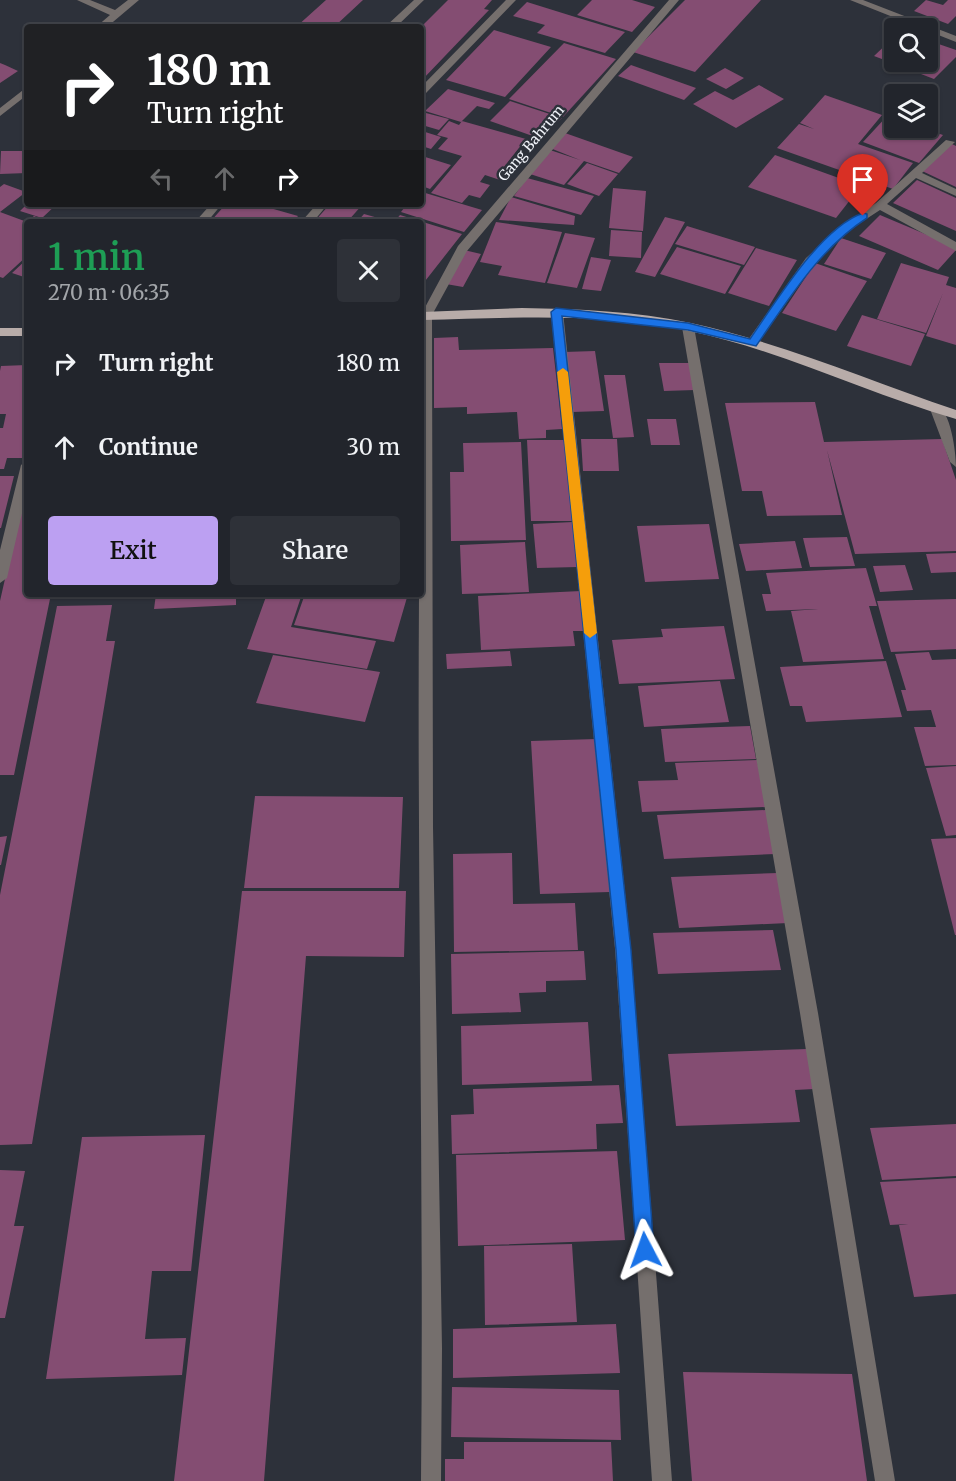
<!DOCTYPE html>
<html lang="en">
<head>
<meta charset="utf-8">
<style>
  body { margin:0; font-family:Merriweather,serif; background:#2e3138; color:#f1f3f6; height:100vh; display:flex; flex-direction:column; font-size:22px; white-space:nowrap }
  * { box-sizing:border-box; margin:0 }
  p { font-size:20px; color:#a2a5a9 }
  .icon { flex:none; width:33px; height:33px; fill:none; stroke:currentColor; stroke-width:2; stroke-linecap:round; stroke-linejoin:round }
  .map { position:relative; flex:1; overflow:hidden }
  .panel { position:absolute; left:24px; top:219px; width:400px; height:378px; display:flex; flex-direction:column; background:#22252c; border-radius:6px; box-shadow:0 2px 4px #0004,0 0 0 2px #3f4248 }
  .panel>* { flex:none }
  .guide { position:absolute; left:24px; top:24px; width:400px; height:183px; border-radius:6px; box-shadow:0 2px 4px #0004,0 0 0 2px #3f4248; background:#202124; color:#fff; overflow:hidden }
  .fabs { position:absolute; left:884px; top:18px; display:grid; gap:12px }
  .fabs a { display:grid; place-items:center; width:54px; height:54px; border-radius:6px; background:#22252c; box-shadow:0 2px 4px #0004,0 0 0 2px #3f4248; font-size:30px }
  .pin { position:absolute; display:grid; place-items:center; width:51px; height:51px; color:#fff; margin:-62px -26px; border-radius:50% 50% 50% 0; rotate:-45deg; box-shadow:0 0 6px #0007 }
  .pin .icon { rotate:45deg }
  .me { position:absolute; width:66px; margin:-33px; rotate:356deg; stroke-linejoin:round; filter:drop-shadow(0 0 4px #0008) }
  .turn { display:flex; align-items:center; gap:21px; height:126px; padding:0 24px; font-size:27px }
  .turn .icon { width:78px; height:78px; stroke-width:2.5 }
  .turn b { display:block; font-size:42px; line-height:51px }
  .lanes { display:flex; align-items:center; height:57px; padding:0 24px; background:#0003; justify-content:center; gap:30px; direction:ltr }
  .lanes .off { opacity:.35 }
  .round { display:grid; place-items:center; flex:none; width:63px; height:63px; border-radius:6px; background:#2e3138 }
  .summary { display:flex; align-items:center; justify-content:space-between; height:102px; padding:0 24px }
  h1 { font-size:36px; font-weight:600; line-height:45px; color:#1e9e55 }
  .button { display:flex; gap:12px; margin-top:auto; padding:12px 24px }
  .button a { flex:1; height:69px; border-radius:6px; background:#bca0f2; color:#111; font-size:24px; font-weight:600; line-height:69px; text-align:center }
  .button a+a { background:#2e3138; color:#f1f3f6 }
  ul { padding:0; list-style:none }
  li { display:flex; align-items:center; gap:18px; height:84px; padding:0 24px }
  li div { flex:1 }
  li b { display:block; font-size:22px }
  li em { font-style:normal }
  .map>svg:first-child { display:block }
</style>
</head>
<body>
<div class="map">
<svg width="956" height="1481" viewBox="0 0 956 1481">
  <rect width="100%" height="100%" fill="#2d313a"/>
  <path fill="#844d72" d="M 326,0 L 363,0 L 334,27 L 296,27 Z
    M 448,0 L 492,0 L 484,9 L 489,10 L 422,80 L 422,26 Z
    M 592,0 L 632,0 L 655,7 L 632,32 L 577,15 Z
    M 685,0 L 761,0 L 695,72 L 633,52 Z
    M 926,0 L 943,5 L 948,0 L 956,0 L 956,16 L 948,24 L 914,11 Z
    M 527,2 L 572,16 L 625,32 L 605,53 L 537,33 L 545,25 L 513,16 Z
    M 494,30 L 551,47 L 505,97 L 446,80 Z
    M 894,37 L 894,62 L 927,62 L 927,40 L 956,50 L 956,57 L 934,79 L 874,56 Z
    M 564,43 L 616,59 L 563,117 L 509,99 Z
    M 0,63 L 5,65 L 18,71 L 0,83 Z
    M 631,65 L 696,88 L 684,100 L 618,76 Z
    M 725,68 L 744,78 L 726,89 L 706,79 Z
    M 759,85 L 784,99 L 736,128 L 693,104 L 715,91 L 733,100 Z
    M 448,89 L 495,103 L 489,109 L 477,106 L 461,122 L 425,111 Z
    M 825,95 L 882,115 L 858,144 L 913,163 L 893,189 L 777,148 L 799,124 L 814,129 L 800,123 Z
    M 510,101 L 562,118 L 541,139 L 490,121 Z
    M 422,112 L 449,119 L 439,130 L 422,125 Z
    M 888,115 L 894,117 L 894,128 L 922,128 L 943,135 L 919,163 L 863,142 Z
    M 449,121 L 459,125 L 462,121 L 526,139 L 503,168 L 514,171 L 506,182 L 485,175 L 480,182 L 490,185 L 480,198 L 469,195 L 462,203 L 431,193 L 462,156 L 438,149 L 448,138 L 437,135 Z
    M 422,131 L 441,137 L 431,149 L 422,146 Z
    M 565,133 L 633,157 L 619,173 L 584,161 L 564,185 L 530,174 L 550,150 L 580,160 L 550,148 Z
    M 952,144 L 956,146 L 956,187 L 920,170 Z
    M 1,151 L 27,151 L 27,173 L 0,174 Z
    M 775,155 L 861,186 L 836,218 L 748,187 Z
    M 422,156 L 451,165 L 430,189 L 422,186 Z
    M 587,163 L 618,174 L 599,196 L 567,184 Z
    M 527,178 L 594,196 L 581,215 L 514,196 Z
    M 917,180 L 956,198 L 956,231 L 893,203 Z
    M 4,184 L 26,192 L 0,212 L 27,222 L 34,216 L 49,222 L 27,222 L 27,256 L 3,278 L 0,277 L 0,187 Z
    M 613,188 L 646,191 L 643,231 L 609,228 Z
    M 422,192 L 482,210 L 464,232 L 401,212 L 407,204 L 422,204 Z
    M 511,197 L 575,216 L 574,225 L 499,220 Z
    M 27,204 L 57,204 L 42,218 L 20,211 Z
    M 226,204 L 256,204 L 298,216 L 293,222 L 210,222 Z
    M 363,204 L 347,222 L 314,222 L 330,204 Z
    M 364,214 L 389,221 L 389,222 L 357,222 Z
    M 400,215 L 462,234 L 422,285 L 422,222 L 394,222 Z
    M 880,215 L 956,247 L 956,250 L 938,270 L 859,236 Z
    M 665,217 L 685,222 L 655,277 L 635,272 Z
    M 496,222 L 562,232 L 545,283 L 498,275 L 502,266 L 480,262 Z
    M 687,226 L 755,247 L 744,265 L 675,244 Z
    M 611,230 L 642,232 L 641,258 L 609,256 Z
    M 565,233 L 595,238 L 577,288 L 547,283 Z
    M 841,238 L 886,253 L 871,279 L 824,264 Z
    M 677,247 L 741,266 L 725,294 L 660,274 Z
    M 756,248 L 797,260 L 769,306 L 728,293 Z
    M 464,250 L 481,254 L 463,287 L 446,284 Z
    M 591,257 L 611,260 L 601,291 L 582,289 Z
    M 27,259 L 27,278 L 12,273 Z
    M 815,263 L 867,281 L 836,331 L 782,313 Z
    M 901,263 L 949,277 L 946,285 L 956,288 L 956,345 L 926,336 L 943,293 L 926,333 L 877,319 Z
    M 862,315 L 925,334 L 911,366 L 847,346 Z
    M 458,337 L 459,350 L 553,348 L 562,429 L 546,430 L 546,438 L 519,439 L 517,412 L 467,414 L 467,407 L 434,408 L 434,338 Z
    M 595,351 L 604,411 L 572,412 L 564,352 Z
    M 659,363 L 690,363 L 695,390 L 664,391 Z
    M 27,365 L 27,431 L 22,458 L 7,458 L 4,469 L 0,469 L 0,428 L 3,428 L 6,414 L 0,414 L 0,371 L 1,366 Z
    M 604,375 L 625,375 L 634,437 L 613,438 Z
    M 815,402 L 824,442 L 942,439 L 956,480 L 956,551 L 855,554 L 827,450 L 842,515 L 767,516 L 762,491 L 742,491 L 725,403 Z
    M 647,419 L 676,419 L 680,445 L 651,445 Z
    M 581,439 L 617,439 L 619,471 L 583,471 Z
    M 527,440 L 566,440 L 573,521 L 531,521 Z
    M 521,442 L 526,540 L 451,541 L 450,472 L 464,472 L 463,443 Z
    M 0,476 L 14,476 L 1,528 L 0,528 Z
    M 26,486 L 27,594 L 51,594 L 14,775 L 0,775 L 0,601 Z
    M 573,522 L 578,567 L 537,568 L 533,524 Z
    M 709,524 L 719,579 L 645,582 L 637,526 Z
    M 847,537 L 855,566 L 810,567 L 803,538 Z
    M 795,541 L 802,568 L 746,571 L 739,544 Z
    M 525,542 L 529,592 L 462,594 L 460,545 Z
    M 956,553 L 956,572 L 931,573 L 926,554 Z
    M 905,565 L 913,590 L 880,592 L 873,566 Z
    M 866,568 L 877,606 L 869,606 L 884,659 L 803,662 L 791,611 L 818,609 L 766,611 L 762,594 L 771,594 L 766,573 Z
    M 581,591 L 586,631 L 573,631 L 575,646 L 481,650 L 478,596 Z
    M 156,594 L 236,594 L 236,605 L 154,609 Z
    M 267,594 L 302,594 L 291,627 L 376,641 L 367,669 L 247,649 Z
    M 305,594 L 408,594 L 394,642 L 294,625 Z
    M 956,599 L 956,649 L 891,652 L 877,601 Z
    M 112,605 L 106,641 L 115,641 L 32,1144 L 0,1145 L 0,895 L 57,606 Z
    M 724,626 L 735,679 L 619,684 L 612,640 L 663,637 L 661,629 Z
    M 510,651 L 512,666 L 447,669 L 446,654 Z
    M 929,652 L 932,660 L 956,659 L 956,765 L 925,766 L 914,727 L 936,727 L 931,710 L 907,711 L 901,690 L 906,690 L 895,654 Z
    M 273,655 L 380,672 L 365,722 L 256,703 Z
    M 886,661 L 902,717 L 806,722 L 802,706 L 790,706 L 780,667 Z
    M 720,681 L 729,722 L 644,727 L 638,686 Z
    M 750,726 L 756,759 L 665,762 L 661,729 Z
    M 596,739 L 610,892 L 540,894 L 531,741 Z
    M 757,760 L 766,807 L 642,812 L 638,781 L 678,780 L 675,763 Z
    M 956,766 L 956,835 L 946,836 L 926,768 Z
    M 255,796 L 403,797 L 399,888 L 244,888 Z
    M 766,810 L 775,854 L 664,859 L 657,815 Z
    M 7,836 L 1,865 L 0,865 L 0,837 Z
    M 956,838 L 956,935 L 955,935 L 931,839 Z
    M 512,853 L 513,904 L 575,903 L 578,950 L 454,952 L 453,854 Z
    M 778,873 L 788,923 L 679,928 L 671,877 Z
    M 242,891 L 406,891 L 404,957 L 306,956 L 264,1481 L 174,1481 Z
    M 773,930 L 781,970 L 658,974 L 653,933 Z
    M 584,951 L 586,980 L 546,981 L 546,992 L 519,993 L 521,1012 L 452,1014 L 451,954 Z
    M 588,1022 L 592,1081 L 462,1085 L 461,1026 Z
    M 807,1049 L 814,1089 L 795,1090 L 800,1122 L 676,1126 L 668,1054 Z
    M 619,1085 L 623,1123 L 596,1124 L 597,1149 L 452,1154 L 451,1115 L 474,1114 L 473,1089 Z
    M 956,1124 L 956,1176 L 882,1180 L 870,1128 Z
    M 205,1135 L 191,1271 L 152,1271 L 145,1339 L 186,1338 L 182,1375 L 46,1379 L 82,1137 Z
    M 617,1151 L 625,1240 L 458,1246 L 456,1155 Z
    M 0,1170 L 25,1171 L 14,1226 L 24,1226 L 5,1318 L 0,1318 Z
    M 956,1178 L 956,1294 L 914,1297 L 899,1225 L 908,1224 L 890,1225 L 880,1182 Z
    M 572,1244 L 577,1322 L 485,1325 L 484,1246 Z
    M 616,1324 L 620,1373 L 453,1378 L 453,1329 Z
    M 683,1372 L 852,1374 L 867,1481 L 692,1481 Z
    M 452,1387 L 619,1390 L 621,1440 L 451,1437 Z
    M 464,1442 L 611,1442 L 613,1481 L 445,1481 L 445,1459 L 464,1459 Z"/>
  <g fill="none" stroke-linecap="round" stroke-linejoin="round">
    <path fill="#756f6d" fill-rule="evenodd" d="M 77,0 L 90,0 L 115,10 L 128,0 L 139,0 L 107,27 L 96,27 L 110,15 Z
      M 414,0 L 424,0 L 396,27 L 385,27 Z
      M 506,0 L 516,0 L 426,93 L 422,94 L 422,86 Z
      M 669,0 L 679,0 L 467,251 L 432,315 L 433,827 L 442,1348 L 441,1481 L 421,1481 C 424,1185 417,890 419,594 L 422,594 L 422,313 L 458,246 Z
      M 850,0 L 863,0 L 956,36 L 956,42 Z
      M 27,87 L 27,95 L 0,116 L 0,108 Z
      M 946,140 L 955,142 L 922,173 L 956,189 L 956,196 L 916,178 L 887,204 L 956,242 L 956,251 L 880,210 L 851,229 L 814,264 L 756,346 L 748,346 L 748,340 L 806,258 L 843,225 L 876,203 Z
      M 211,204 L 222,204 L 207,222 L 195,222 Z
      M 317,204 L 328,204 L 313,222 L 301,222 Z
      M 557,308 L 563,312 L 631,949 L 672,1481 L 652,1481 L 615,949 L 551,312 Z
      M 688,323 L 694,327 L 818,1013 L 895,1481 L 875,1481 L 800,1013 L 682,327 Z
      M 936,405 C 951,410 956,453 956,467 L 950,462 L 930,409 Z
      M 27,460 L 27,492 L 7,578 L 0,583 L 0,550 L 21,465 Z"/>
    <path fill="#b8aca9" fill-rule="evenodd" d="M 522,308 C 579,309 635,311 691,323 C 782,343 868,380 956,410 L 956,419 C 866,393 781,350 689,331 C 600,312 512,318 422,320 L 422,312 Z
      M 0,328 L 27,328 L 27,336 L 0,336 Z"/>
  </g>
  <path fill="#1a73e8" stroke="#114b97" stroke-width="1.5" d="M 863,213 L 867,214 L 867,218 C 818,250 789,299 756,346 L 688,330 L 562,316 L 631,950 L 654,1250 L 651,1256 L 645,1259 L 639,1256 L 636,1250 L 616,950 L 551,312 L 556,308 L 688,323 L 750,339 C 776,302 820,228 863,213 Z"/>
  <path fill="#f59e0b" d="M 563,368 L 568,372 L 597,633 L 590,638 L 584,633 L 557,372 Z"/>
  <g text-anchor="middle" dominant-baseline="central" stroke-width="5" stroke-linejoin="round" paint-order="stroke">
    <g font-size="14" fill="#f0f3f9" stroke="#2d313a">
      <text transform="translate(531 143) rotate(-50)">Gang Bahrum</text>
    </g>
  </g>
</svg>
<div class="fabs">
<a><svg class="icon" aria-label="search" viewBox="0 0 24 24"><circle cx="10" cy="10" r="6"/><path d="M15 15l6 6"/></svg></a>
<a><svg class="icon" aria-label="layers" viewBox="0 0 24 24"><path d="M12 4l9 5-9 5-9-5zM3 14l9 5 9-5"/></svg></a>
</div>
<div class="pin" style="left:863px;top:216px;background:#d93025"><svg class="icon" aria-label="arrive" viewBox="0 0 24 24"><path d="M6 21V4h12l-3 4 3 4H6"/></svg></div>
<svg class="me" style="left:645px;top:1250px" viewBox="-20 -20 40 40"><path d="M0-17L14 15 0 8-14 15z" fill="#1a73e8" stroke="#fff" stroke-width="4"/></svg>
<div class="guide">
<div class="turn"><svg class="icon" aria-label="right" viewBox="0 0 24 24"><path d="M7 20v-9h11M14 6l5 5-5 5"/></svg><div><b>180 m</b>Turn right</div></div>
<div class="lanes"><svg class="icon off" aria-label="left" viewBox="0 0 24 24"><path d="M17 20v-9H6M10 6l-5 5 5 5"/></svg><svg class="icon off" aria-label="ahead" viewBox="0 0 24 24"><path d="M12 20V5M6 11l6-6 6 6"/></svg><svg class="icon" aria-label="right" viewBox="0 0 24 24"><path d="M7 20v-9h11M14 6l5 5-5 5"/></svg></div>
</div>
<section class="panel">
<div class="summary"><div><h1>1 min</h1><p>270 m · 06:35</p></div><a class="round"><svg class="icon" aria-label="close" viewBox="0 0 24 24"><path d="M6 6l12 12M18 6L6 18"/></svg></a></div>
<ul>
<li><svg class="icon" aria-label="right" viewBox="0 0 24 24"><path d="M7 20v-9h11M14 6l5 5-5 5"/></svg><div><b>Turn right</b></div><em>180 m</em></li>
<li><svg class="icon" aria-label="ahead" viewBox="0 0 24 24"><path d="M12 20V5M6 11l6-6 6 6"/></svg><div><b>Continue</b></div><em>30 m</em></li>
</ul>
<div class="button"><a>Exit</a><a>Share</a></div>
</section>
</div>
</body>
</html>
